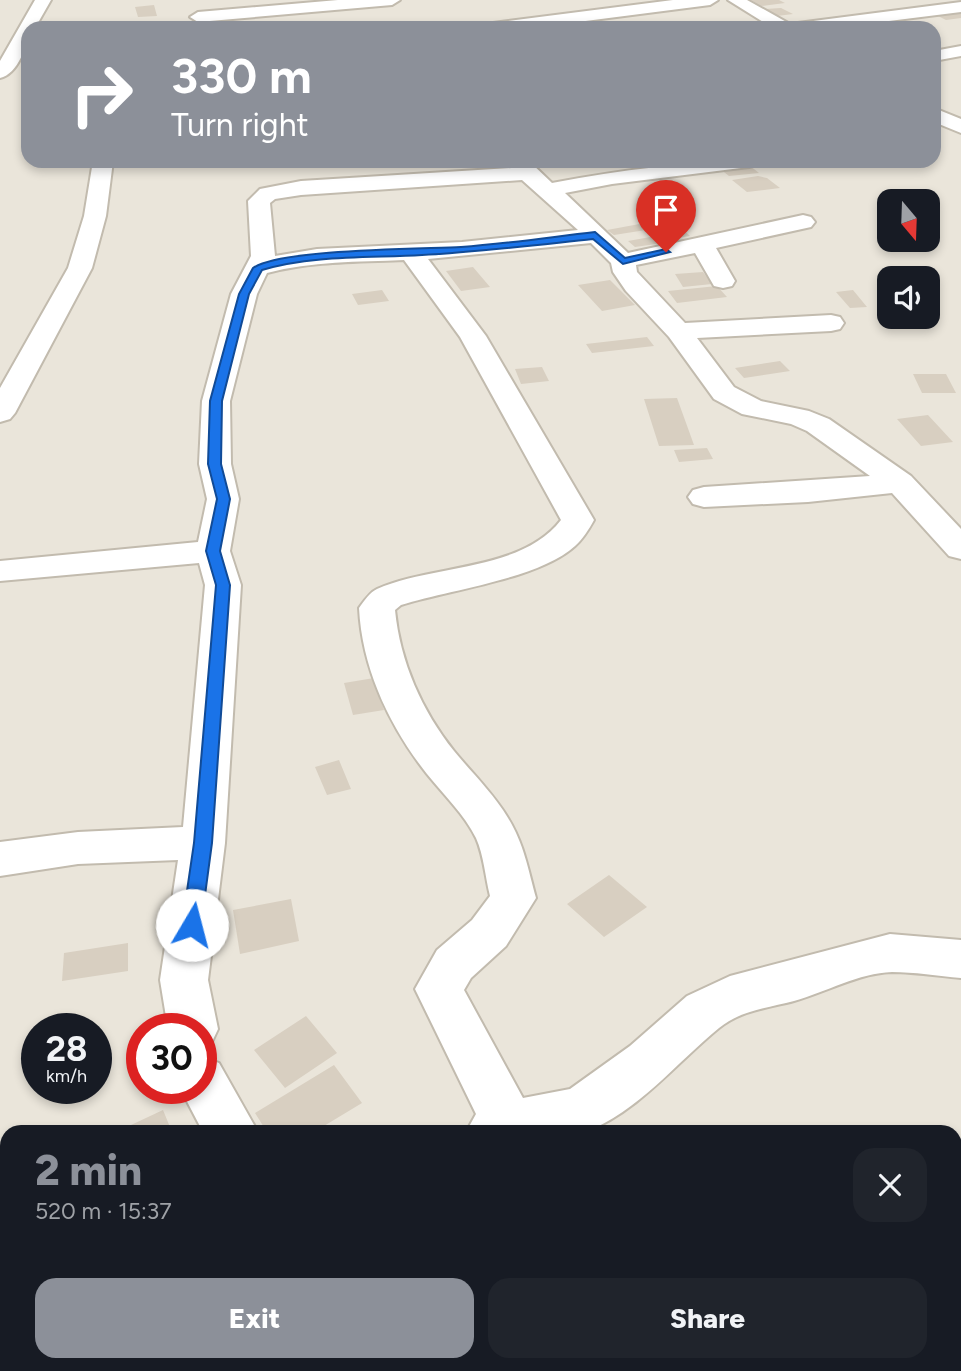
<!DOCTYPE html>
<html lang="en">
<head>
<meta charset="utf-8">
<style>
  body { margin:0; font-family:Figtree,sans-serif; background:#20242c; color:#f1f3f6; height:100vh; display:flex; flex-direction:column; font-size:26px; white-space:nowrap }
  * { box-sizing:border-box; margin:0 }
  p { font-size:23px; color:#9ea1a6 }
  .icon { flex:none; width:38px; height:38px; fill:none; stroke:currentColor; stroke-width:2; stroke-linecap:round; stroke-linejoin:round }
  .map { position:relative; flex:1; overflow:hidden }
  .drawer { position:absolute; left:0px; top:1125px; width:962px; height:247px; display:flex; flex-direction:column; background:#171b24; border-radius:21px 21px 0 0; box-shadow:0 4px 10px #0003 }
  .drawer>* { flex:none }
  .top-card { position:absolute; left:21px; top:21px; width:920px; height:147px; border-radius:21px; box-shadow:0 4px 10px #0003; background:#8c9099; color:#fff; overflow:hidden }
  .needle { width:46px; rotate:161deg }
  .fabs { position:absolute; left:877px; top:189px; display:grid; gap:14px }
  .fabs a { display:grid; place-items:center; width:63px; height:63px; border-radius:14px; background:#171b24; box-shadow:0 4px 10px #0003; font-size:35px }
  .speed { position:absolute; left:21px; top:1013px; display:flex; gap:14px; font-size:35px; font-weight:700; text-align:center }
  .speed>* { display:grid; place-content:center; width:91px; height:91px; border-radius:50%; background:#171b24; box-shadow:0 4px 10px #0003; line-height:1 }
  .speed small { font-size:18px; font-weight:400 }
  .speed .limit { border:10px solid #d22; background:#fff; color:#111 }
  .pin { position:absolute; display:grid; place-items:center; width:60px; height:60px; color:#fff; margin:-72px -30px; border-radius:50% 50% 50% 0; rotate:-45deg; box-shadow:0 0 7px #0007 }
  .pin .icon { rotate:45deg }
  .me { position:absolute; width:77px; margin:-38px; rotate:8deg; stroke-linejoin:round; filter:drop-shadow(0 0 5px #0008) }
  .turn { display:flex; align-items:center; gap:24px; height:147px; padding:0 35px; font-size:32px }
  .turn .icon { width:91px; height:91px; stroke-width:2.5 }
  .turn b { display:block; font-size:49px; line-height:60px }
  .round { display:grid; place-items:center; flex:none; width:74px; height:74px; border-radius:21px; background:#20242c }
  .headline { display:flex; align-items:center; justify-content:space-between; height:119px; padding:0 35px }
  h1 { font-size:42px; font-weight:800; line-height:52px; color:#8c9099 }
  .action { display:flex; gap:14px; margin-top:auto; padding:14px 35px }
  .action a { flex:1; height:80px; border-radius:21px; background:#8c9099; color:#fff; font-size:28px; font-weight:800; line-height:80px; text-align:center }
  .action a+a { background:#20242c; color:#f1f3f6 }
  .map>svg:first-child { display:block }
</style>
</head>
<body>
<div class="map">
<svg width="961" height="1371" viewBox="0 0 961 1371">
  <rect width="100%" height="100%" fill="#f6f3ec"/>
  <path fill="#eae5da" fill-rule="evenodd" d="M 0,0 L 961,0 L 961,1371 L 0,1371 ZM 28,28 L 934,28 L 934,161 L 28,161 ZM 889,201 L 928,201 L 928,240 L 889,240 ZM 889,278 L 928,278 L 928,317 L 889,317 ZM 37,1029 L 96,1029 L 96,1088 L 37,1088 ZM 142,1029 L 201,1029 L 201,1088 L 142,1088 ZM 7,1132 L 956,1132 L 956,1365 L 7,1365 Z"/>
  <path fill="#d8cfc1" d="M 751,0 L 779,0 L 785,3 L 761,6 Z
    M 154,5 L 157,16 L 138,17 L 135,7 Z
    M 781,8 L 793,14 L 777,16 L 765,9 Z
    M 961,11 L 961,18 L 946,20 L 934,14 Z
    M 749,165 L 759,173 L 729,176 L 720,169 Z
    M 758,176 L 767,178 L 780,188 L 747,192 L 732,180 Z
    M 674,221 L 690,236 L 670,239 L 655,224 Z
    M 645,223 L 652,229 L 614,235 L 607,230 Z
    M 656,236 L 663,243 L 635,247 L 628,241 Z
    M 473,267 L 490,287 L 461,291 L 446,271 Z
    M 703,272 L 712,284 L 683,287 L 675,274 Z
    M 610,280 L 635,305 L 602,311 L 578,285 Z
    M 717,286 L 727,297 L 677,303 L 668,291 Z
    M 382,290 L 389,301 L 358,305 L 352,294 Z
    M 853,290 L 867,307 L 850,308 L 836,292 Z
    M 647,337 L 654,346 L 592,353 L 586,344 Z
    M 780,361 L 790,371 L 744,378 L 735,368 Z
    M 542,367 L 549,381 L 521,384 L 515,369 Z
    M 913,374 L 946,374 L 956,393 L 922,393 Z
    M 677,398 L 694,445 L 659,446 L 644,399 Z
    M 928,415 L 953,442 L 921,446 L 897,419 Z
    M 707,448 L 713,459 L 679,462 L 674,450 Z
    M 374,678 L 384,710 L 353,715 L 344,683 Z
    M 339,760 L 351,789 L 327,795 L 315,767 Z
    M 609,875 L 647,907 L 604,937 L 567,904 Z
    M 291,899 L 299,941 L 240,954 L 233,910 Z
    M 128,943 L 128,971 L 62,981 L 64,953 Z
    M 306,1016 L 337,1053 L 285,1088 L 254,1050 Z
    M 334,1065 L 362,1103 L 314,1132 L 267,1132 L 255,1113 Z
    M 163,1110 L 172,1132 L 116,1132 Z
    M 7,1151 L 7,1236 L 0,1239 L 0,1154 Z"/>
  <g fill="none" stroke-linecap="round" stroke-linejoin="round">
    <g stroke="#c2bbae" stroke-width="4">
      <path id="minor" d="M 35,0 L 51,0 L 35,28 L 28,28 C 28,45 18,74 0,78 L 0,61 Z
        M 338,0 L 400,0 L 392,5 L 198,22 L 190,17 L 198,12 Z
        M 673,0 L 718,0 L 710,5 L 531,28 L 485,28 L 493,23 Z
        M 728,0 L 747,0 L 790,24 L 961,2 L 961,12 L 833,28 L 773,28 Z
        M 961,46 L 961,56 L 934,61 L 934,51 Z
        M 934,108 L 961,119 L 961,133 L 934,122 Z
        M 93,161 L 113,161 L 106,216 L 92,268 L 15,413 L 10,419 L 0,422 L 0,388 L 68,268 L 84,216 Z
        M 508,161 L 529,161 L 552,183 C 621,170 689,161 759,161 L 756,165 L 749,167 L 612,184 L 565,193 L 628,253 L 803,215 L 811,217 L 815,222 L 811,227 L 716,248 L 735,281 L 732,286 L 723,288 L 714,286 L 695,253 L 636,265 L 637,272 L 685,323 L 831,315 L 840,317 L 844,323 L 840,329 L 831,331 L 697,338 L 734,387 L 761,401 L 809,411 L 829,419 L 911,476 L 961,529 L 961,559 L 949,556 L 892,493 L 808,502 L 704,507 L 693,504 L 688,497 L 693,490 L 704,487 L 870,476 L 807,431 L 791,424 L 742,414 L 714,399 L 669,337 L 626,291 L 613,272 L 611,263 L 591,243 L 428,259 L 486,336 L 594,520 C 589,529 583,539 575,546 C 539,579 448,590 401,605 L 395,610 C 400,662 422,711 454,751 C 472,773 493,793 508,818 C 524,844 528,869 536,898 L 506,946 L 471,978 L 464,990 L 523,1098 L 570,1089 L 630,1046 L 687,996 L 730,976 L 890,934 L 961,940 L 961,978 C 938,976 914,972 892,972 C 859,973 826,992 794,1001 C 768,1008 741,1010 719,1028 C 676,1063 638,1112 585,1132 L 466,1132 L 476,1114 L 415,989 L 437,950 L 472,920 L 490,896 C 485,876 484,856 476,838 C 464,814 444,795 427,774 C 390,727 362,669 359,608 C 364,601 370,592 377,589 C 432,564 521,572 561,520 L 460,337 L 404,260 C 358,262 312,261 267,273 L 257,294 L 230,401 L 231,464 L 239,499 L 230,551 L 241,585 L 225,843 L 208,980 L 218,1029 L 211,1044 L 201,1047 L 201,1029 L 168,1029 L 160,980 L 178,860 L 78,864 L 0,876 L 0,842 L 78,832 L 183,827 L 205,585 L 199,563 L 0,581 L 0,561 L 198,542 L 207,499 L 199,464 L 202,401 L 231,294 L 251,256 L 248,201 L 260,189 L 301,181 L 512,168 ZM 522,180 L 578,230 L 462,242 L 317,249 L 275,256 L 270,203 L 275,199 L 301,195 Z
        M 201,1056 L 219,1063 L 258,1132 L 203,1132 L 180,1088 L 201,1088 Z
        M 956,1178 L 961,1179 L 961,1233 L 956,1231 Z
        M 7,1341 L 7,1365 L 55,1365 L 52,1371 L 0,1371 L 0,1344 Z
        M 285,1365 L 347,1365 L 349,1371 L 287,1371 Z"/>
    </g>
    <use href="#minor" fill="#fff" fill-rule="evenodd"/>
  </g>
  <path fill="#1a73e8" stroke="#114b97" stroke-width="2" d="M 595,232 L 625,258 L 666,249 L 670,252 L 623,264 L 593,239 C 536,245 479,252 422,255 C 370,258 312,255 262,270 L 249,294 L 222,401 L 221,464 L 230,499 L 220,551 L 230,585 L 212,843 L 201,925 L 198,931 L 192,933 L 185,931 L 182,925 L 194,843 L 216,585 L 206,551 L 217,499 L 208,464 L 210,401 L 239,294 L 253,268 C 280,249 420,249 461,247 C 506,244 551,237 595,232 Z"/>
</svg>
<div class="fabs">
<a><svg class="needle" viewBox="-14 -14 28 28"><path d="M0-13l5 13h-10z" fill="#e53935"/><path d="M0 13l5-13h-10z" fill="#9ea1a6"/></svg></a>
<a><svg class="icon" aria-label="sound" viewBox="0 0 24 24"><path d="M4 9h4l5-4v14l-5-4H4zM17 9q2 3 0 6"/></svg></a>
</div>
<div class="speed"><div>28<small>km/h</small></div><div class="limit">30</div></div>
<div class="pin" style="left:666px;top:252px;background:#d93025"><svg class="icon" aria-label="arrive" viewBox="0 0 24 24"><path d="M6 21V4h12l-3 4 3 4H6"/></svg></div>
<svg class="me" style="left:192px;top:925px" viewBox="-20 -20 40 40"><circle r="19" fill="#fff"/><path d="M0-13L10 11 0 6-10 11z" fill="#1a73e8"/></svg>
<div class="top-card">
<div class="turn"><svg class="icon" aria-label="right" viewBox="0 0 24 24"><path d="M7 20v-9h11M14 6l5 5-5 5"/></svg><div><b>330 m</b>Turn right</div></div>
</div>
<section class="drawer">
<div class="headline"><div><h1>2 min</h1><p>520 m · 15:37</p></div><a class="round"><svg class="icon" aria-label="close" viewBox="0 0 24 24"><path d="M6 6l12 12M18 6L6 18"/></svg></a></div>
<div class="action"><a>Exit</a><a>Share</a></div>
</section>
</div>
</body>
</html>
